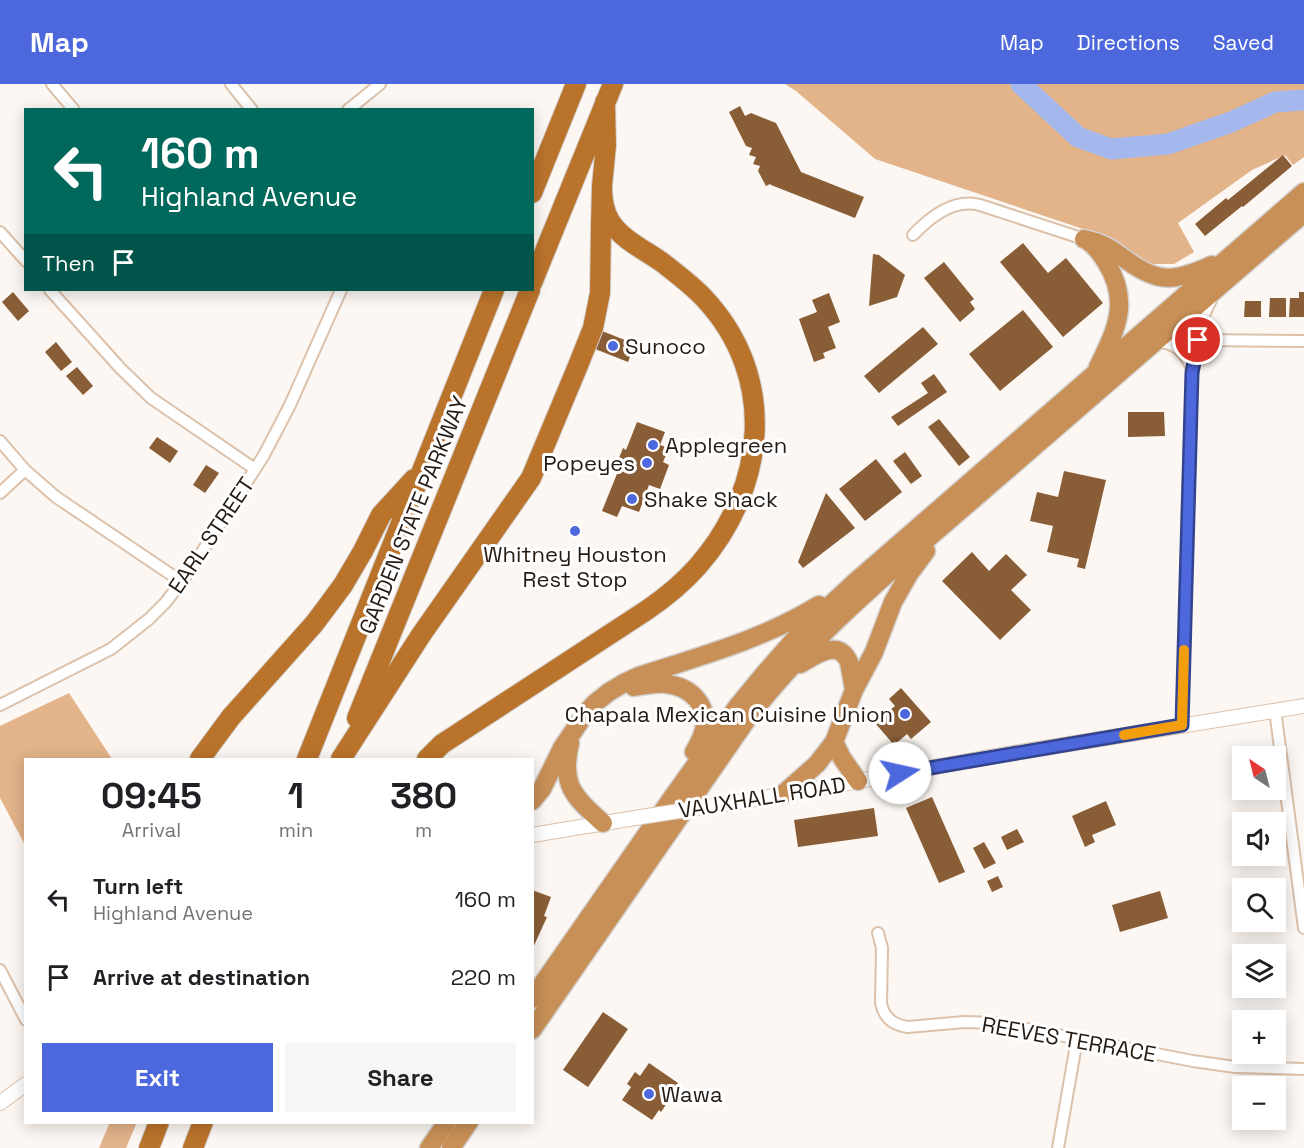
<!DOCTYPE html>
<html lang="en">
<head>
<meta charset="utf-8">
<style>
  body { margin:0; font-family:"Space Grotesk",sans-serif; background:#f6f6f6; color:#202124; height:100vh; display:flex; flex-direction:column; font-size:22px; white-space:nowrap }
  * { box-sizing:border-box; margin:0 }
  p { font-size:20px; color:#757577 }
  .icon { flex:none; width:33px; height:33px; fill:none; stroke:currentColor; stroke-width:2; stroke-linecap:round; stroke-linejoin:round }
  .map { position:relative; flex:1; overflow:hidden }
  .side { position:absolute; left:24px; top:674px; width:510px; height:366px; display:flex; flex-direction:column; background:#fff; border-radius:0px; box-shadow:0 3px 15px #0003 }
  .side>* { flex:none }
  .top-card { position:absolute; left:24px; top:24px; width:510px; height:183px; border-radius:0px; box-shadow:0 3px 15px #0003; background:#00695c; color:#fff; overflow:hidden }
  .needle { width:39px; rotate:325deg }
  .fabs { position:absolute; left:1232px; top:662px; display:grid; gap:12px }
  .fabs a { display:grid; place-items:center; width:54px; height:54px; border-radius:0px; background:#fff; box-shadow:0 3px 15px #0003; font-size:30px }
  .pin { position:absolute; display:grid; place-items:center; width:51px; height:51px; color:#fff; margin:-26px; border:3px solid #fff; border-radius:50%; box-shadow:0 2px 6px #0007 }
  .me { position:absolute; width:66px; margin:-33px; rotate:80deg; stroke-linejoin:round; filter:drop-shadow(0 0 4px #0008) }
  .turn { display:flex; align-items:center; gap:21px; height:126px; padding:0 18px; font-size:27px }
  .turn .icon { width:78px; height:78px; stroke-width:2.5 }
  .turn b { display:block; font-size:42px; line-height:51px }
  .then { display:flex; align-items:center; height:57px; padding:0 18px; background:#0003; gap:12px; font-size:22px }
  .eta { display:flex; justify-content:space-evenly; align-items:center; height:102px; text-align:center }
  .eta b { font-size:36px; font-weight:700; line-height:42px }
  .cta { display:flex; gap:12px; margin-top:auto; padding:12px 18px }
  .cta a { flex:1; height:69px; border-radius:0px; background:#4d68dc; color:#fff; font-size:24px; font-weight:700; line-height:69px; text-align:center }
  .cta a+a { background:#f6f6f6; color:#202124 }
  ul { padding:0; list-style:none }
  li { display:flex; align-items:center; gap:18px; height:78px; padding:0 18px }
  li div { flex:1 }
  li b { display:block; font-size:22px }
  li em { font-style:normal }
  header { display:flex; align-items:center; gap:36px; box-sizing:border-box; height:84px; padding:0 30px; background:#4d68dc; color:#fff }
  header strong { font-size:28px }
  nav { display:flex; gap:33px; margin-inline-start:auto; font-size:21px }
  .map>svg:first-child { display:block }
</style>
</head>
<body>
<header>
<strong>Map</strong>
<nav><a>Map</a><a>Directions</a><a>Saved</a></nav>
</header>
<div class="map">
<svg width="1304" height="1064" viewBox="0 0 1304 1064">
  <rect width="100%" height="100%" fill="#fcf7f2"/>
  <path fill="#e3b38a" d="M 785,0 L 1304,0 L 1304,73 L 1293,81 L 1285,71 L 1252,86 L 1178,139 L 1194,168 L 1174,180 L 1149,180 L 1104,152 L 875,75 L 796,7 Z
    M 69,609 L 112,675 L 26,675 L 25,761 L 0,714 L 0,642 Z
    M 110,1038 L 137,1038 L 126,1064 L 99,1064 Z"/>
  <g fill="none" stroke-linecap="round" stroke-linejoin="round">
    <path stroke="#a5b8ed" stroke-width="21" d="M 1021,0 L 1078,53 L 1111,65 L 1168,60 L 1231,38 L 1275,18 L 1304,16"/>
  </g>
  <path fill="#895e37" d="M 740,22 L 745,32 L 751,29 L 776,39 L 801,88 L 864,113 L 855,134 L 771,101 L 770,100 L 766,102 L 758,87 L 760,82 L 753,80 L 756,73 L 749,71 L 752,64 L 746,62 L 729,28 Z
    M 1283,71 L 1292,82 L 1243,123 L 1242,122 L 1205,152 L 1195,140 L 1226,114 L 1228,116 Z
    M 1023,159 L 1048,189 L 1066,174 L 1103,219 L 1063,253 L 1000,178 Z
    M 873,170 L 879,171 L 905,191 L 897,213 L 869,222 Z
    M 944,178 L 974,215 L 970,218 L 975,225 L 960,238 L 924,194 Z
    M 13,208 L 29,227 L 18,237 L 2,218 Z
    M 1299,208 L 1304,208 L 1304,233 L 1289,233 L 1290,214 L 1299,214 Z
    M 829,209 L 840,238 L 828,243 L 836,264 L 823,269 L 825,274 L 814,278 L 799,235 L 817,228 L 812,216 Z
    M 1270,214 L 1286,214 L 1286,233 L 1269,233 Z
    M 1245,217 L 1261,217 L 1261,233 L 1244,233 Z
    M 1023,226 L 1053,263 L 1000,307 L 969,270 Z
    M 923,243 L 938,260 L 879,309 L 864,292 Z
    M 597,245 L 635,260 L 628,278 L 590,263 Z
    M 56,258 L 72,278 L 61,287 L 45,268 Z
    M 77,283 L 93,302 L 83,311 L 66,292 Z
    M 934,290 L 947,308 L 898,342 L 891,333 L 928,309 L 921,299 Z
    M 1128,328 L 1164,328 L 1165,352 L 1128,353 Z
    M 939,335 L 970,373 L 959,382 L 928,343 Z
    M 637,338 L 665,348 L 660,361 L 669,364 L 663,378 L 669,381 L 660,405 L 649,401 L 639,428 L 622,422 L 617,433 L 602,427 L 623,375 L 619,374 L 623,364 L 626,366 Z
    M 157,353 L 178,367 L 170,379 L 149,364 Z
    M 905,368 L 922,392 L 911,400 L 893,377 Z
    M 876,375 L 902,408 L 865,437 L 839,405 Z
    M 206,381 L 219,389 L 205,409 L 193,401 Z
    M 1064,387 L 1106,396 L 1085,485 L 1077,483 L 1079,475 L 1047,468 L 1053,442 L 1030,437 L 1037,408 L 1058,413 Z
    M 826,409 L 855,444 L 803,484 L 798,478 Z
    M 972,468 L 989,487 L 1006,470 L 1027,491 L 1011,506 L 1031,526 L 1000,556 L 942,497 Z
    M 901,604 L 931,638 L 911,655 L 907,650 L 894,661 L 875,639 L 895,622 L 889,615 Z
    M 932,713 L 965,788 L 939,799 L 906,724 Z
    M 1106,717 L 1116,741 L 1092,751 L 1095,758 L 1085,763 L 1072,732 Z
    M 874,724 L 878,752 L 798,763 L 794,736 Z
    M 1017,745 L 1024,758 L 1007,766 L 1001,753 Z
    M 984,758 L 996,779 L 984,785 L 973,764 Z
    M 998,792 L 1003,803 L 992,808 L 987,797 Z
    M 532,806 L 551,813 L 544,832 L 547,833 L 532,866 Z
    M 1160,807 L 1168,834 L 1120,848 L 1112,821 Z
    M 603,928 L 628,945 L 588,1003 L 563,986 Z
    M 649,979 L 678,999 L 665,1017 L 667,1019 L 661,1028 L 659,1026 L 652,1036 L 622,1016 L 631,1003 L 627,1000 L 635,988 L 640,992 Z"/>
  <g fill="none" stroke-linecap="round" stroke-linejoin="round">
    <g stroke="#dcc1ab" stroke-width="14">
      <path id="minor" d="M 52,0 L 74,26
        M 231,0 L 252,26
        M 348,26 L 380,0
        M 0,148 L 26,177
        M 913,151 C 930,133 954,114 980,121 L 1084,155
        M 50,206 L 121,285 L 151,314 L 255,385
        M 1198,256 L 1304,257
        M 1155,258 C 1174,257 1187,269 1192,286
        M 0,357 L 25,386 L 56,413 L 182,498
        M 0,409 L 25,386
        M 0,621 L 111,565 L 149,535 L 166,518 L 191,485 L 264,371 L 290,321 L 341,206
        M 1275,626 L 1304,844
        M 1182,641 L 1192,289 L 1202,235 L 1211,216
        M 878,849 L 882,864 L 881,919 C 884,934 893,941 908,943 L 964,938 L 996,939 L 1193,977 L 1235,983 L 1304,985
        M 0,886 L 26,936
        M 1058,1064 L 1077,955"/>
    </g>
    <g stroke="#dcc1ab" stroke-width="16">
      <path id="tertiary" d="M 705,723 L 782,711 L 1001,671 L 1304,622
        M 532,751 L 641,733
        M 0,1019 L 26,1000"/>
    </g>
    <g stroke="#d3d1d0" stroke-width="21">
      <path id="trunk" d="M 1084,155 C 1103,159 1110,164 1125,175 C 1158,200 1175,198 1212,181
        M 1088,157 C 1096,162 1101,170 1106,178 C 1131,218 1116,246 1098,283
        M 800,580 C 816,571 838,554 849,578 L 854,606
        M 634,603 C 645,601 656,599 667,600 C 691,603 709,621 704,646 C 702,654 698,661 694,668
        M 834,658 L 842,674 L 858,697
        M 570,659 C 560,701 574,713 603,739
        M 782,711 L 817,680 L 834,658 L 854,606 L 874,568 L 893,518 L 909,490 L 926,467
        M 532,717 L 542,705 L 562,664 L 585,630 L 595,619 L 609,608 L 624,599 L 639,592 C 701,572 764,555 819,521
        M 532,915 L 672,714 L 737,623 L 765,589 L 794,556 L 826,525 L 854,499 L 1304,108
        M 532,946 L 748,634 C 818,544 907,473 992,399 C 1096,309 1200,219 1304,129
        M 429,1064 L 447,1038
        M 451,1064 L 469,1038"/>
    </g>
    <g stroke="#d3d1d0" stroke-width="22">
      <path id="motorway" d="M 532,109 L 576,0
        M 532,199 L 613,0
        M 357,634 L 530,206
        M 200,675 L 231,633 L 314,540 L 329,520 L 343,501 L 363,467 L 381,431 L 414,395
        M 307,675 L 494,206
        M 341,675 L 421,551 L 531,394 L 577,284 L 593,244 L 600,209 L 601,141 L 602,102 L 606,61 L 605,18
        M 427,675 L 442,660 L 647,526 C 666,513 683,499 698,482 C 767,403 778,293 704,214 C 692,201 677,190 663,179 C 645,166 622,156 610,137 C 603,126 602,114 602,102
        M 149,1064 L 159,1038
        M 193,1064 L 203,1038"/>
    </g>
    <use href="#minor" stroke="#fff" stroke-width="10"/>
    <use href="#tertiary" stroke="#fff" stroke-width="14"/>
    <use href="#trunk" stroke="#c88f56" stroke-width="18"/>
    <use href="#motorway" stroke="#ba732b" stroke-width="20"/>
    <g stroke="#dcc1ab" stroke-width="16" stroke-linecap="butt">
      <path id="tertiary-bridge" d="M 641,733 L 705,723"/>
    </g>
    <use href="#tertiary-bridge" stroke="#fff" stroke-width="14"/>
  </g>
  <g fill="none" stroke-linecap="round" stroke-linejoin="round">
    <g stroke="#32448f" stroke-width="15">
      <path id="route" d="M 900,689 L 1182,641 L 1192,289 L 1198,256"/>
    </g>
    <use href="#route" stroke="#4d68dc" stroke-width="10"/>
    <path stroke="#f59e0b" stroke-width="10" d="M 1124,651 L 1182,641 L 1184,566"/>
  </g>
  <g fill="#4d68dc" stroke="#fff" stroke-width="2">
    <circle cx="613" cy="262" r="6"/>
    <circle cx="653" cy="361" r="6"/>
    <circle cx="647" cy="379" r="6"/>
    <circle cx="632" cy="415" r="6"/>
    <circle cx="575" cy="447" r="6"/>
    <circle cx="905" cy="630" r="6"/>
    <circle cx="649" cy="1010" r="6"/>
  </g>
  <g text-anchor="middle" dominant-baseline="central" stroke-width="6" stroke-linejoin="round" paint-order="stroke">
    <g font-size="22" fill="#251b13" stroke="#fff" text-anchor="start">
      <text x="625" y="262">Sunoco</text>
      <text x="665" y="361">Applegreen</text>
      <text x="635" y="379" text-anchor="end">Popeyes</text>
      <text x="644" y="415">Shake Shack</text>
      <text x="575" y="470" text-anchor="middle">Whitney Houston<tspan x="575" dy="25">Rest Stop</tspan></text>
      <text x="893" y="630" text-anchor="end">Chapala Mexican Cuisine Union</text>
      <text x="661" y="1010">Wawa</text>
    </g>
    <g font-size="22" fill="#251b13" stroke="#fff">
      <text transform="translate(413 431) rotate(-68)">GARDEN STATE PARKWAY</text>
      <text transform="translate(211 451) rotate(-56)">EARL STREET</text>
      <text transform="translate(762 713) rotate(-9)">VAUXHALL ROAD</text>
      <text transform="translate(1069 955) rotate(10)">REEVES TERRACE</text>
    </g>
  </g>
</svg>
<div class="fabs">
<a><svg class="needle" viewBox="-14 -14 28 28"><path d="M0-13l5 13h-10z" fill="#e53935"/><path d="M0 13l5-13h-10z" fill="#757577"/></svg></a>
<a><svg class="icon" aria-label="sound" viewBox="0 0 24 24"><path d="M4 9h4l5-4v14l-5-4H4zM17 9q2 3 0 6"/></svg></a>
<a><svg class="icon" aria-label="search" viewBox="0 0 24 24"><circle cx="10" cy="10" r="6"/><path d="M15 15l6 6"/></svg></a>
<a><svg class="icon" aria-label="layers" viewBox="0 0 24 24"><path d="M12 4l9 5-9 5-9-5zM3 14l9 5 9-5"/></svg></a>
<a>+</a>
<a>−</a>
</div>
<div class="pin" style="left:1198px;top:256px;background:#d93025"><svg class="icon" aria-label="arrive" viewBox="0 0 24 24"><path d="M6 21V4h12l-3 4 3 4H6"/></svg></div>
<svg class="me" style="left:900px;top:689px" viewBox="-20 -20 40 40"><circle r="19" fill="#fff"/><path d="M0-13L10 11 0 6-10 11z" fill="#4d68dc"/></svg>
<div class="top-card">
<div class="turn"><svg class="icon" aria-label="left" viewBox="0 0 24 24"><path d="M17 20v-9H6M10 6l-5 5 5 5"/></svg><div><b>160 m</b>Highland Avenue</div></div>
<div class="then">Then<svg class="icon" aria-label="arrive" viewBox="0 0 24 24"><path d="M6 21V4h12l-3 4 3 4H6"/></svg></div>
</div>
<section class="side">
<div class="eta">
<div><b>09:45</b><p>Arrival</p></div>
<div><b>1</b><p>min</p></div>
<div><b>380</b><p>m</p></div>
</div>
<ul>
<li><svg class="icon" aria-label="left" viewBox="0 0 24 24"><path d="M17 20v-9H6M10 6l-5 5 5 5"/></svg><div><b>Turn left</b><p>Highland Avenue</p></div><em>160 m</em></li>
<li><svg class="icon" aria-label="arrive" viewBox="0 0 24 24"><path d="M6 21V4h12l-3 4 3 4H6"/></svg><div><b>Arrive at destination</b></div><em>220 m</em></li>
</ul>
<div class="cta"><a>Exit</a><a>Share</a></div>
</section>
</div>
</body>
</html>
